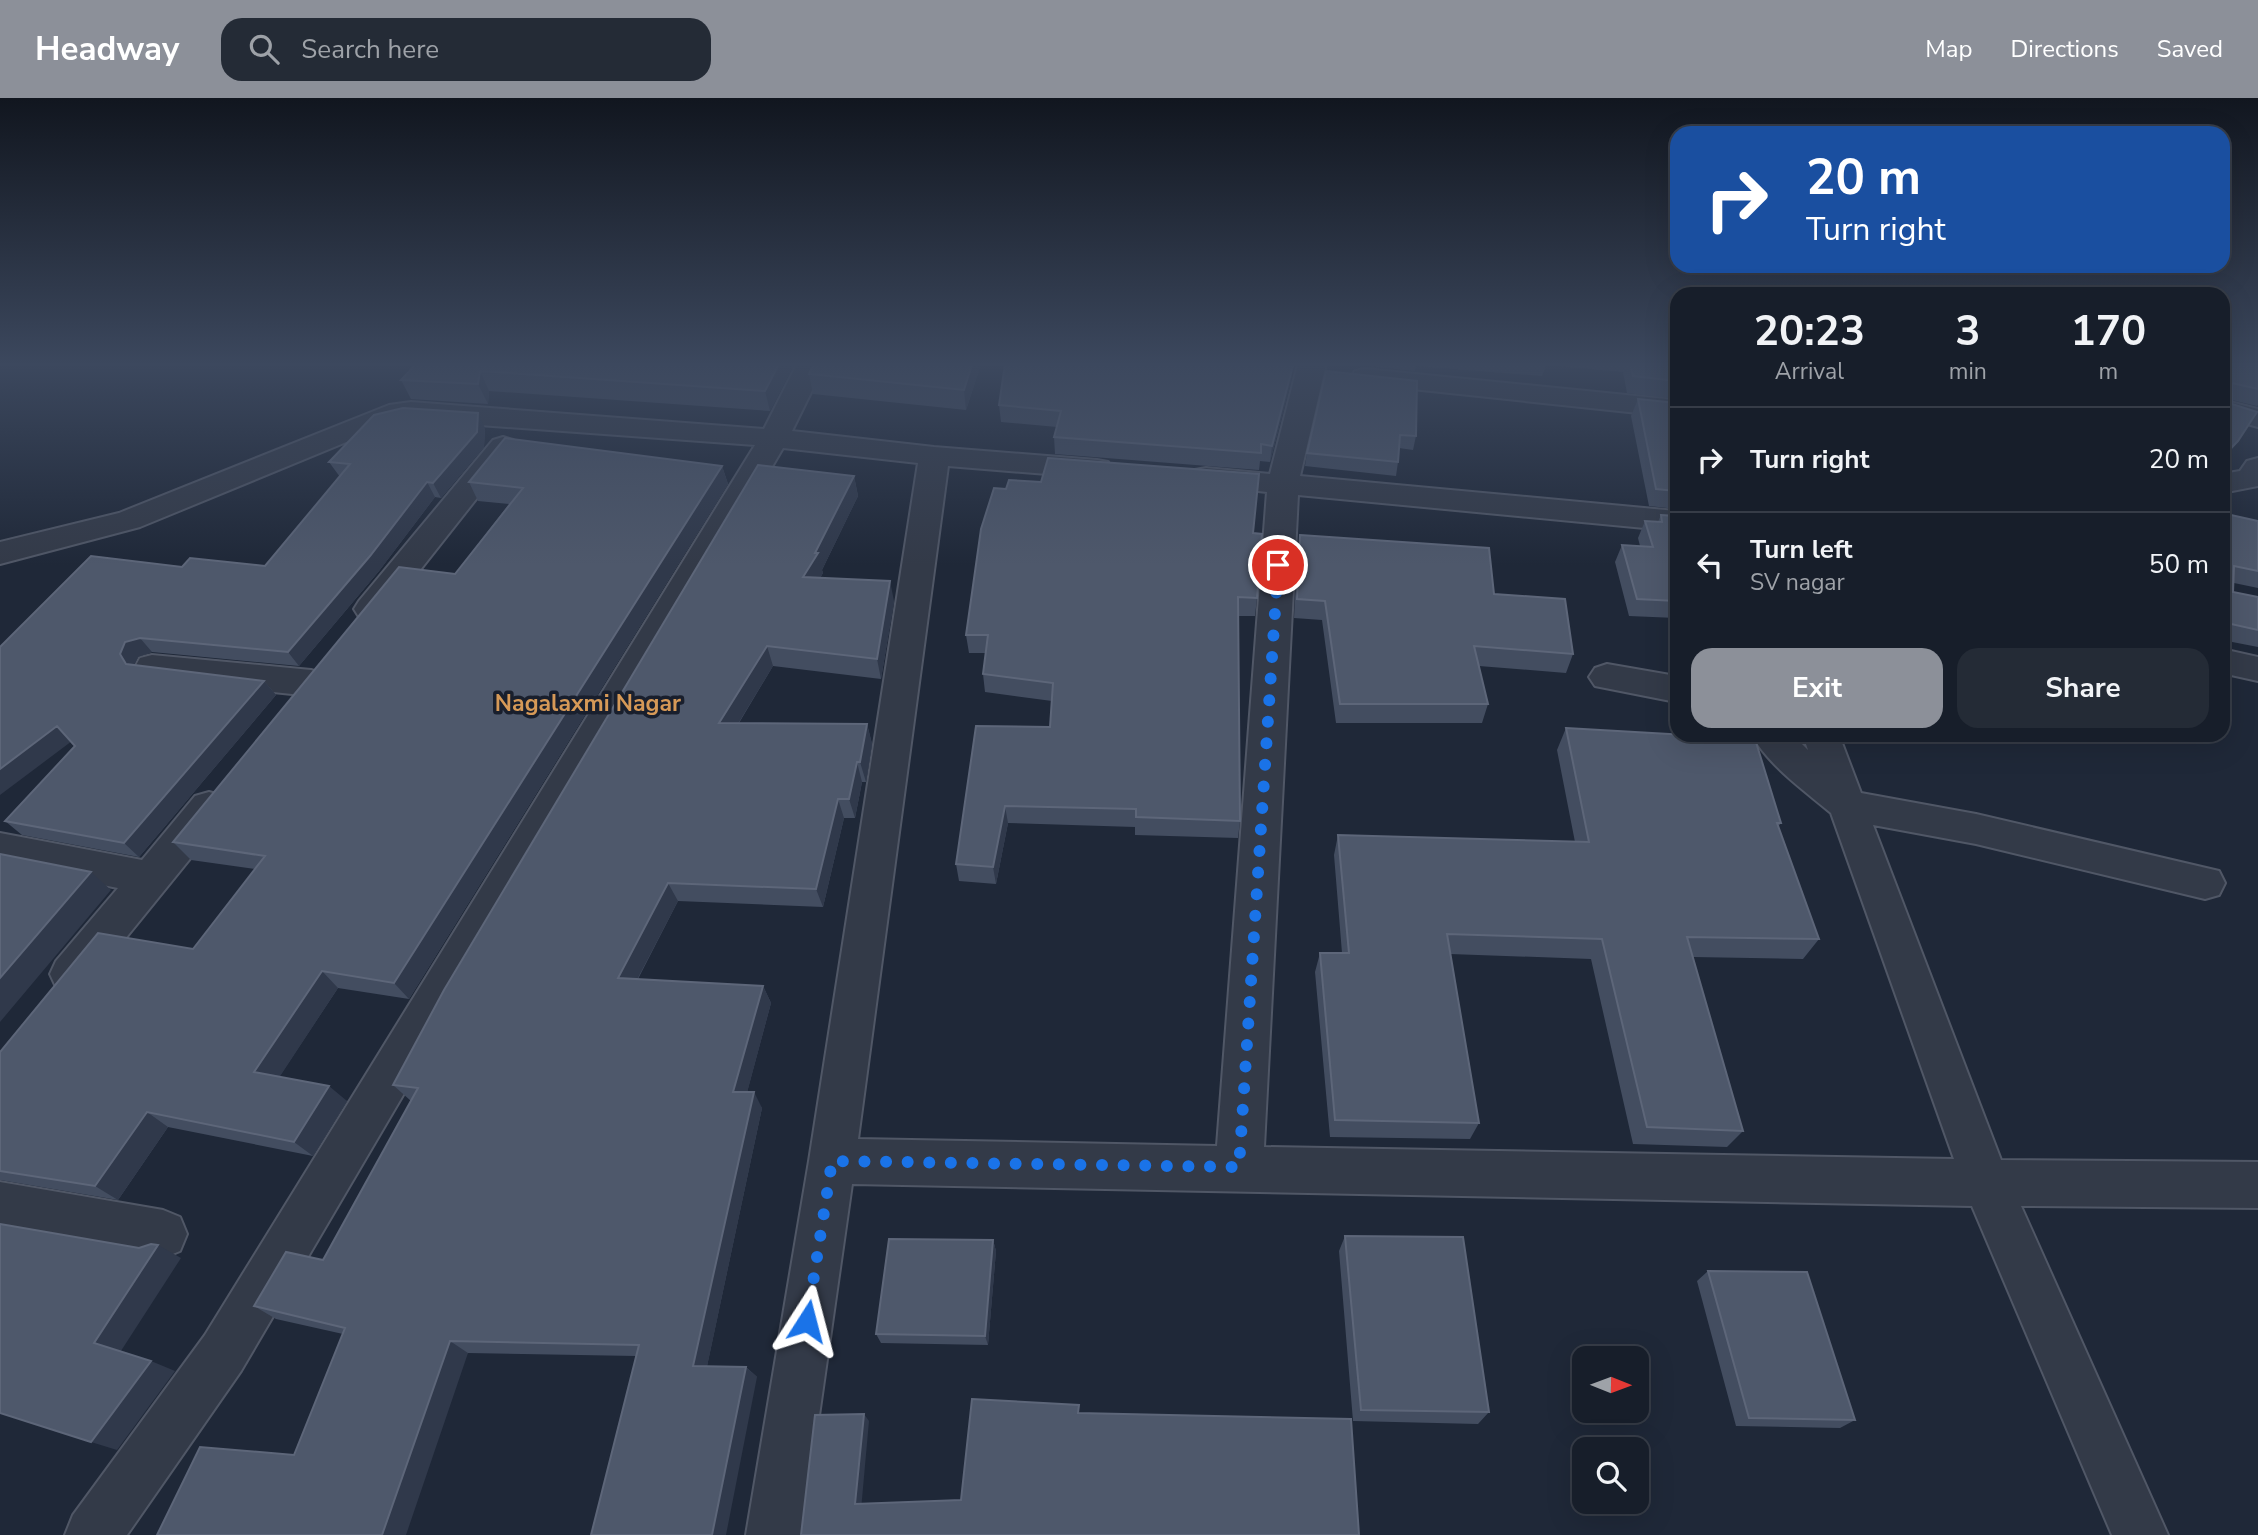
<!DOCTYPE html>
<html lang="en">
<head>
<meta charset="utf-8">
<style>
  body { margin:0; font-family:"Nunito Sans",sans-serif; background:#242b36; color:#f1f3f6; height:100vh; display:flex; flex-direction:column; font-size:26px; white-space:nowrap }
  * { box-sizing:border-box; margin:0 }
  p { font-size:23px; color:#9ea2a8 }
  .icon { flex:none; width:38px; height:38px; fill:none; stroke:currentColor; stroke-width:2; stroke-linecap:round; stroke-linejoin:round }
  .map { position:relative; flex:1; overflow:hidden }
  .drawer { position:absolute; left:1670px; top:189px; width:560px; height:455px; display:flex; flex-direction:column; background:#171e2a; border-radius:21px; box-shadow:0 7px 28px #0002,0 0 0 2px #363c47 }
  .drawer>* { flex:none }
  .banner { position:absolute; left:1670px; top:28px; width:560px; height:147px; border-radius:21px; box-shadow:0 7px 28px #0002,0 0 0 2px #363c47; background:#1a4fa0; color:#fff; overflow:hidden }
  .needle { width:46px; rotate:91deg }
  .tools { position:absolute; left:1572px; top:1248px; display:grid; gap:14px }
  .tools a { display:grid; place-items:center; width:77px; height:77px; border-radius:14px; background:#171e2a; box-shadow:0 7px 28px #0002,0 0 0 2px #363c47; font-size:35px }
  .pin { position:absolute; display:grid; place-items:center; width:60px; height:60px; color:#fff; margin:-30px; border:4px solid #fff; border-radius:50%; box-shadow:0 2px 7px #0007 }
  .me { position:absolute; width:77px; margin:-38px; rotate:9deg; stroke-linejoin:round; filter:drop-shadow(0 0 5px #0008) }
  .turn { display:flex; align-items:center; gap:24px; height:147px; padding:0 21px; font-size:32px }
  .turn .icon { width:91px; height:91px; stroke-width:2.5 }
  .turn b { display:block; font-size:49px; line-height:60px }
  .eta { display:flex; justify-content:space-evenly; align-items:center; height:119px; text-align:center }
  .eta b { font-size:42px; font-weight:700; line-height:49px }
  .action { display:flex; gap:14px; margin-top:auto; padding:14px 21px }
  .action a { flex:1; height:80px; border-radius:21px; background:#8c9099; color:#fff; font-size:28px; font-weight:700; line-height:80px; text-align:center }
  .action a+a { background:#242b36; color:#f1f3f6 }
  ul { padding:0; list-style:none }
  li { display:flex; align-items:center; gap:21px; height:105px; padding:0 21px; border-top:2px solid #363c47 }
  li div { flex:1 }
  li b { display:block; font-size:26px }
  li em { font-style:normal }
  header { display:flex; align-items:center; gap:42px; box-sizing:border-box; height:98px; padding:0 35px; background:#8c9099; color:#fff }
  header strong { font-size:33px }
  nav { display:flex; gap:38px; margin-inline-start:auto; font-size:24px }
  .search { width:490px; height:63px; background:#242b36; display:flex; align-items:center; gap:18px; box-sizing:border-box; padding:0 24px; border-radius:21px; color:#9ea2a8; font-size:26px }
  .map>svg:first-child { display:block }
</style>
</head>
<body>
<header>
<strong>Headway</strong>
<div class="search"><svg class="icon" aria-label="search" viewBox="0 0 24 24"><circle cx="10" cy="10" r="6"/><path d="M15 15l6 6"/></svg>Search here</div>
<nav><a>Map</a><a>Directions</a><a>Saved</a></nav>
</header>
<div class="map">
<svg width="2258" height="1437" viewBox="0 0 2258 1437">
  <rect width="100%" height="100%" fill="#1f2838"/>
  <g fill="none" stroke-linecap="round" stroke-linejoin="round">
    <g stroke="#505766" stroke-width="4">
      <path id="minor" d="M 797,266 L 825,266 L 792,333 L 934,349 L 1097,362 L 1108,364 L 1112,371 L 1108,378 L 1097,380 L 948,368 L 858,1041 L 1217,1048 L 1267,394 L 1195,386 L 1191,379 L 1195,372 L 1206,370 L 1270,376 L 1298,266 L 1326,266 L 1300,378 L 1676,413 L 1676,433 L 1298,397 L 1264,1049 L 1954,1061 L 1831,715 C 1804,692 1769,668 1752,637 L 1793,637 L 1808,652 L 1803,637 L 1839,637 L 1861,695 L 1976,716 L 2219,773 L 2225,785 L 2219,797 L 2205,801 L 1976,746 L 1873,727 L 2001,1062 L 2258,1064 L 2258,1110 L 2021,1108 L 2168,1437 L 2112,1437 L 1972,1108 L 852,1086 L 802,1437 L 746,1437 L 809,1063 L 918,365 L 783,350 L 241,1273 L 127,1437 L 65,1437 L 73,1417 L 205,1237 L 755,347 L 411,322 L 395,324 L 140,429 L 0,466 L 0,444 L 119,415 L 389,307 L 411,304 L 764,331 Z
        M 1365,271 L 1676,302 L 1676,319 L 1355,285 L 1351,279 L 1355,273 Z
        M 2222,302 L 2258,311 L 2258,329 L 2222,319 Z
        M 503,339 L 513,342 L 518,348 L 383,519 L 371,522 L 359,519 L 354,511 L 359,503 L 493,342 Z
        M 2258,360 L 2258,388 L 2222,395 L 2222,376 L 2240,373 L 2247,363 Z
        M 2222,551 L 2258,559 L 2258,583 L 2222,575 Z
        M 152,557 L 311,572 L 323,576 L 329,585 L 323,594 L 311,598 L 152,581 L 140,578 L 135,569 L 140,560 Z
        M 1607,566 L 1676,578 L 1676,604 L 1595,588 L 1589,579 L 1595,570 Z
        M 209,694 L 223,698 L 228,709 L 223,720 L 86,889 L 71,894 L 56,889 L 50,876 L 56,863 L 118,790 L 0,767 L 0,735 L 142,762 L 195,698 Z
        M 0,1084 L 163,1112 L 180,1119 L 187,1136 L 180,1153 L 163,1160 L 0,1132 Z"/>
    </g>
    <use href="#minor" fill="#333a48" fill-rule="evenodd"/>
  </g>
  <path fill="#434d60" d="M 416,266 L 794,266 L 770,313 L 489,293 L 488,306 L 411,301 L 401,282 Z
    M 981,266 L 966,312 L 813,296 L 809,276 Z
    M 1349,266 L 1676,266 L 1676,301 L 1627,295 L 1623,274 L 1546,267 L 1542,278 L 1416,268 L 1415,273 Z
    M 2222,266 L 2258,266 L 2258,307 L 2257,308 L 2232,302 L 2238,344 L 2226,358 Z
    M 1293,267 L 1291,283 L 1270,364 L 1260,363 L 1259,372 L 1055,356 L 1054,339 L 1057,329 L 1001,324 L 999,307 Z
    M 1326,273 L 1416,338 L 1413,352 L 1399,350 L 1398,364 L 1396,378 L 1305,368 L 1307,355 Z
    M 1638,301 L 1676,305 L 1676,411 L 1649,408 L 1631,318 Z
    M 485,330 L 484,349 L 441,400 L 435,399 L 379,473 L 299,568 L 152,554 L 138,559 L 134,567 L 264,583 L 276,597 L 139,759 L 22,737 L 5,723 L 75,648 L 182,469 L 265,468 L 340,379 L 329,364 Z
    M 722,368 L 728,386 L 409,901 L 338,890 L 279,979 L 347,1003 L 313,1058 L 168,1029 L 118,1102 L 0,1082 L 0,954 L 193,851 L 255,771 L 191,762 L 173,744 L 455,476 L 509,406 L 478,403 L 469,384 Z
    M 854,378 L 858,398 L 822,472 L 823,475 L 820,480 L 894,503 L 881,581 L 773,568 L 739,625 L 867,626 L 872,646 L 866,684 L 862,684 L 855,720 L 844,720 L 823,809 L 678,803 L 638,881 L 763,888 L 771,905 L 747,994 L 762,1010 L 707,1268 L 746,1269 L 757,1279 L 636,1258 L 468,1255 L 294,1357 L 343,1236 L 276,1221 L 254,1208 L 323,1162 L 411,1003 L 393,987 Z
    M 1041,384 L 1253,435 L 1257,500 L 1255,518 L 1238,518 L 1240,723 L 1238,740 L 1135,737 L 1135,729 L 1008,725 L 996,786 L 959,783 L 956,766 L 1050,629 L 1052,603 L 985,594 L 983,576 L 986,555 L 969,555 L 966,537 L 1006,391 Z
    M 2222,415 L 2258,423 L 2258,490 L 2234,485 L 2233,494 L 2258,499 L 2258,549 L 2222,542 Z
    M 1661,417 L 1676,418 L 1676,520 L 1629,518 L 1615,464 L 1622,447 L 1640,448 L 1638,440 L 1645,423 L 1658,424 Z
    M 1300,437 L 1494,496 L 1573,556 L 1566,575 L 1479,568 L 1488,606 L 1482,625 L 1336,625 L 1322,522 L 1294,520 L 1297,457 Z
    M 1566,630 L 1781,725 L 1778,729 L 1819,841 L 1803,861 L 1693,859 L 1743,1033 L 1727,1049 L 1633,1046 L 1591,861 L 1450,856 L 1479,1025 L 1470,1041 L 1330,1039 L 1315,874 L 1320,855 L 1342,855 L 1334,757 L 1338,737 L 1575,744 L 1557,652 Z
    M 1345,1138 L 1489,1314 L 1478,1326 L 1353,1323 L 1339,1153 Z
    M 993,1142 L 996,1153 L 988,1247 L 881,1245 L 876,1236 Z
    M 1708,1173 L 1855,1322 L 1840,1330 L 1736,1328 L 1697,1183 Z"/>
  <path fill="#30394b" d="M 779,266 L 794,266 L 770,313 L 765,293 Z
    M 972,266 L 981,266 L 966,312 L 964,292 Z
    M 1293,267 L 1291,283 L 1270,364 L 1272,348 Z
    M 480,273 L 489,293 L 488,306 L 478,286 Z
    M 478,315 L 485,330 L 484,349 L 441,400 L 433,385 Z
    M 722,368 L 728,386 L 409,901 L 394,885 Z
    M 854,378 L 858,398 L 822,472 L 823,475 L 809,499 L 803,479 Z
    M 427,384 L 435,399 L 379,473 L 299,568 L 288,554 Z
    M 890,483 L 894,503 L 881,581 L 877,561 Z
    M 140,540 L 152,554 L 138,559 L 133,570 L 126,566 L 120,556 L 125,544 Z
    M 767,548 L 773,568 L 727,644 L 719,625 Z
    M 264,583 L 276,597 L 139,759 L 124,745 Z
    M 867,626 L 872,646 L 866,684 L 860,664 Z
    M 57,628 L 72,643 L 0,697 L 0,671 Z
    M 857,664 L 862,684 L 855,720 L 849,701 Z
    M 838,701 L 844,720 L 823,809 L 816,791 Z
    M 1005,708 L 1008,725 L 996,786 L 993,769 Z
    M 91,774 L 111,792 L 0,924 L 0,880 Z
    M 668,785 L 678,803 L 629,897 L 618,880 Z
    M 322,873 L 338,890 L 273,989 L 254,974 Z
    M 763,888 L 771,905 L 743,1010 L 733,994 Z
    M 329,988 L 347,1003 L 313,1058 L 294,1044 Z
    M 754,994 L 762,1010 L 705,1278 L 693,1268 Z
    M 147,1014 L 168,1029 L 118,1102 L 95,1088 Z
    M 993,1142 L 996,1153 L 988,1247 L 985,1238 Z
    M 158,1147 L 181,1160 L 119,1256 L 94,1245 Z
    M 450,1243 L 468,1255 L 406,1437 L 382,1437 Z
    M 151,1263 L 175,1273 L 117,1352 L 91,1344 Z
    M 746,1269 L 757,1279 L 726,1437 L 712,1437 Z
    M 864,1316 L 869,1323 L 861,1412 L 855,1406 Z"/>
  <path fill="#4e586b" stroke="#5d6679" stroke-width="2" d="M 416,266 L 779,266 L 765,293 L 480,273 L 478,286 L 401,282 Z
    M 814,266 L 972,266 L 964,292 L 809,276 Z
    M 1005,266 L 1286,266 L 1293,267 L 1272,348 L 1261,346 L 1261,355 L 1054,339 L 1061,313 L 999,307 Z
    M 1630,266 L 1676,266 L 1676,283 L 1633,278 Z
    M 2222,266 L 2258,266 L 2258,291 L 2232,285 L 2232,306 L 2257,314 L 2238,343 L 2222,359 Z
    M 1326,273 L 1417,283 L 1416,338 L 1400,337 L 1398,364 L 1307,355 Z
    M 1638,301 L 1676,305 L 1676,393 L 1656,391 Z
    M 403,310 L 478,315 L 477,334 L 433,385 L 427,384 L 370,458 L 288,554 L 140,540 L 125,544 L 120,556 L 126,566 L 264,583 L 124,745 L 5,723 L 75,648 L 57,628 L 0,671 L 0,549 L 91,458 L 182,469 L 190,460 L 265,468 L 350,366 L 329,364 L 374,317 Z
    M 505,340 L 722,368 L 394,885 L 322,873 L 254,974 L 329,988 L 294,1044 L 147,1014 L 95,1088 L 0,1073 L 0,954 L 98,835 L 193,851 L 265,758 L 173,744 L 399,469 L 455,476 L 523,390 L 469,384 Z
    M 1048,360 L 1259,376 L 1253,435 L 1262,436 L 1257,500 L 1238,499 L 1240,723 L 1136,719 L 1136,711 L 1005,708 L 993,769 L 956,766 L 976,628 L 1050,629 L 1053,585 L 983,576 L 988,537 L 966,537 L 981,431 L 994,390 L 1006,391 L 1009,382 L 1041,384 Z
    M 758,367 L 854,378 L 815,455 L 818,455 L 803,479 L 890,483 L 877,561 L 767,548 L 719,625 L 867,626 L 860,664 L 857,664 L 849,701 L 838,701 L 816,791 L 668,785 L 618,880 L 763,888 L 733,994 L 754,994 L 693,1268 L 746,1269 L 712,1437 L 591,1437 L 639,1247 L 450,1243 L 382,1437 L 157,1437 L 200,1349 L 294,1357 L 345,1230 L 254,1208 L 286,1154 L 323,1162 L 418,990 L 393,987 L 444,892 Z
    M 2222,415 L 2258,423 L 2258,473 L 2234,468 L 2233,494 L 2258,499 L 2258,532 L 2222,524 Z
    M 1661,417 L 1676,418 L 1676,503 L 1637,501 L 1622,447 L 1653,449 L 1645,423 L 1662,424 Z
    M 1300,437 L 1489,450 L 1494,496 L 1565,501 L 1573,556 L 1474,548 L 1488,606 L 1340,606 L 1325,503 L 1297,501 Z
    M 1566,630 L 1755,641 L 1781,725 L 1777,725 L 1819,841 L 1687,839 L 1743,1033 L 1647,1029 L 1602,841 L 1447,836 L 1479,1025 L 1335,1022 L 1320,855 L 1349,855 L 1338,737 L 1589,744 Z
    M 0,756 L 91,774 L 0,880 Z
    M 0,1126 L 139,1150 L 151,1146 L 158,1147 L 94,1245 L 151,1263 L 91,1344 L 0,1315 Z
    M 1345,1138 L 1463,1139 L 1489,1314 L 1361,1312 Z
    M 889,1141 L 993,1142 L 985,1238 L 876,1236 Z
    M 1708,1173 L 1807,1174 L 1855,1322 L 1749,1320 Z
    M 972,1301 L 1079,1307 L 1078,1315 L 1351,1321 L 1359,1437 L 801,1437 L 815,1317 L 864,1316 L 855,1406 L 961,1402 Z"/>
  <linearGradient id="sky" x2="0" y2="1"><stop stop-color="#11161f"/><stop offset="0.57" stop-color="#3c485e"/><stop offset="1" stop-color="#3c485e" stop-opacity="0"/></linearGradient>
  <rect width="2258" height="467" fill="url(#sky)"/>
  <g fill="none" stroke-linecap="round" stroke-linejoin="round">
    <path stroke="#1a73e8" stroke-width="12" stroke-dasharray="0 21.6" d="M 807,1223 L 832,1063 L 1239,1069 L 1278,467"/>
  </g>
  <g text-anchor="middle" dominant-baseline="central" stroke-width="7" stroke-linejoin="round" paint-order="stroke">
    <g font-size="23" font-weight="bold" fill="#d69957" stroke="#191f2d">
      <text x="588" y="605">Nagalaxmi Nagar</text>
    </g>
  </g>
</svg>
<div class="tools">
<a><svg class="needle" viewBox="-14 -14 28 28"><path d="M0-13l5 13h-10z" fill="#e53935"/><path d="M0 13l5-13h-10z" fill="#9ea2a8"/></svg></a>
<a><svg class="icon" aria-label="search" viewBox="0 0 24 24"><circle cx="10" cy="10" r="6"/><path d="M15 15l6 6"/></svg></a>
</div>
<div class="pin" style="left:1278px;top:467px;background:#d93025"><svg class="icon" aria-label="arrive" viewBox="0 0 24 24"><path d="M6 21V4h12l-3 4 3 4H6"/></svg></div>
<svg class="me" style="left:807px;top:1223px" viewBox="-20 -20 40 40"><path d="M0-17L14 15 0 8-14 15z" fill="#1a73e8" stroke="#fff" stroke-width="4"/></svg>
<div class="banner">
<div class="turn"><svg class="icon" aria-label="right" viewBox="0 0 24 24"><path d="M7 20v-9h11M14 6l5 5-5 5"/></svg><div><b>20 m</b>Turn right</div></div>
</div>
<section class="drawer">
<div class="eta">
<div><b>20:23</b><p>Arrival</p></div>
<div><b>3</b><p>min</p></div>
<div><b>170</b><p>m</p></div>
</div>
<ul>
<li><svg class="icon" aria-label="right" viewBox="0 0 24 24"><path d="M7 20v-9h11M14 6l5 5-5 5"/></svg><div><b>Turn right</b></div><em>20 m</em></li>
<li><svg class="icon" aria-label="left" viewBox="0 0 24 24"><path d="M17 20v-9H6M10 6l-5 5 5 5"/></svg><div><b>Turn left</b><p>SV nagar</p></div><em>50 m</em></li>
</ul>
<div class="action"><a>Exit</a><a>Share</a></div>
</section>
</div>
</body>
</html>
